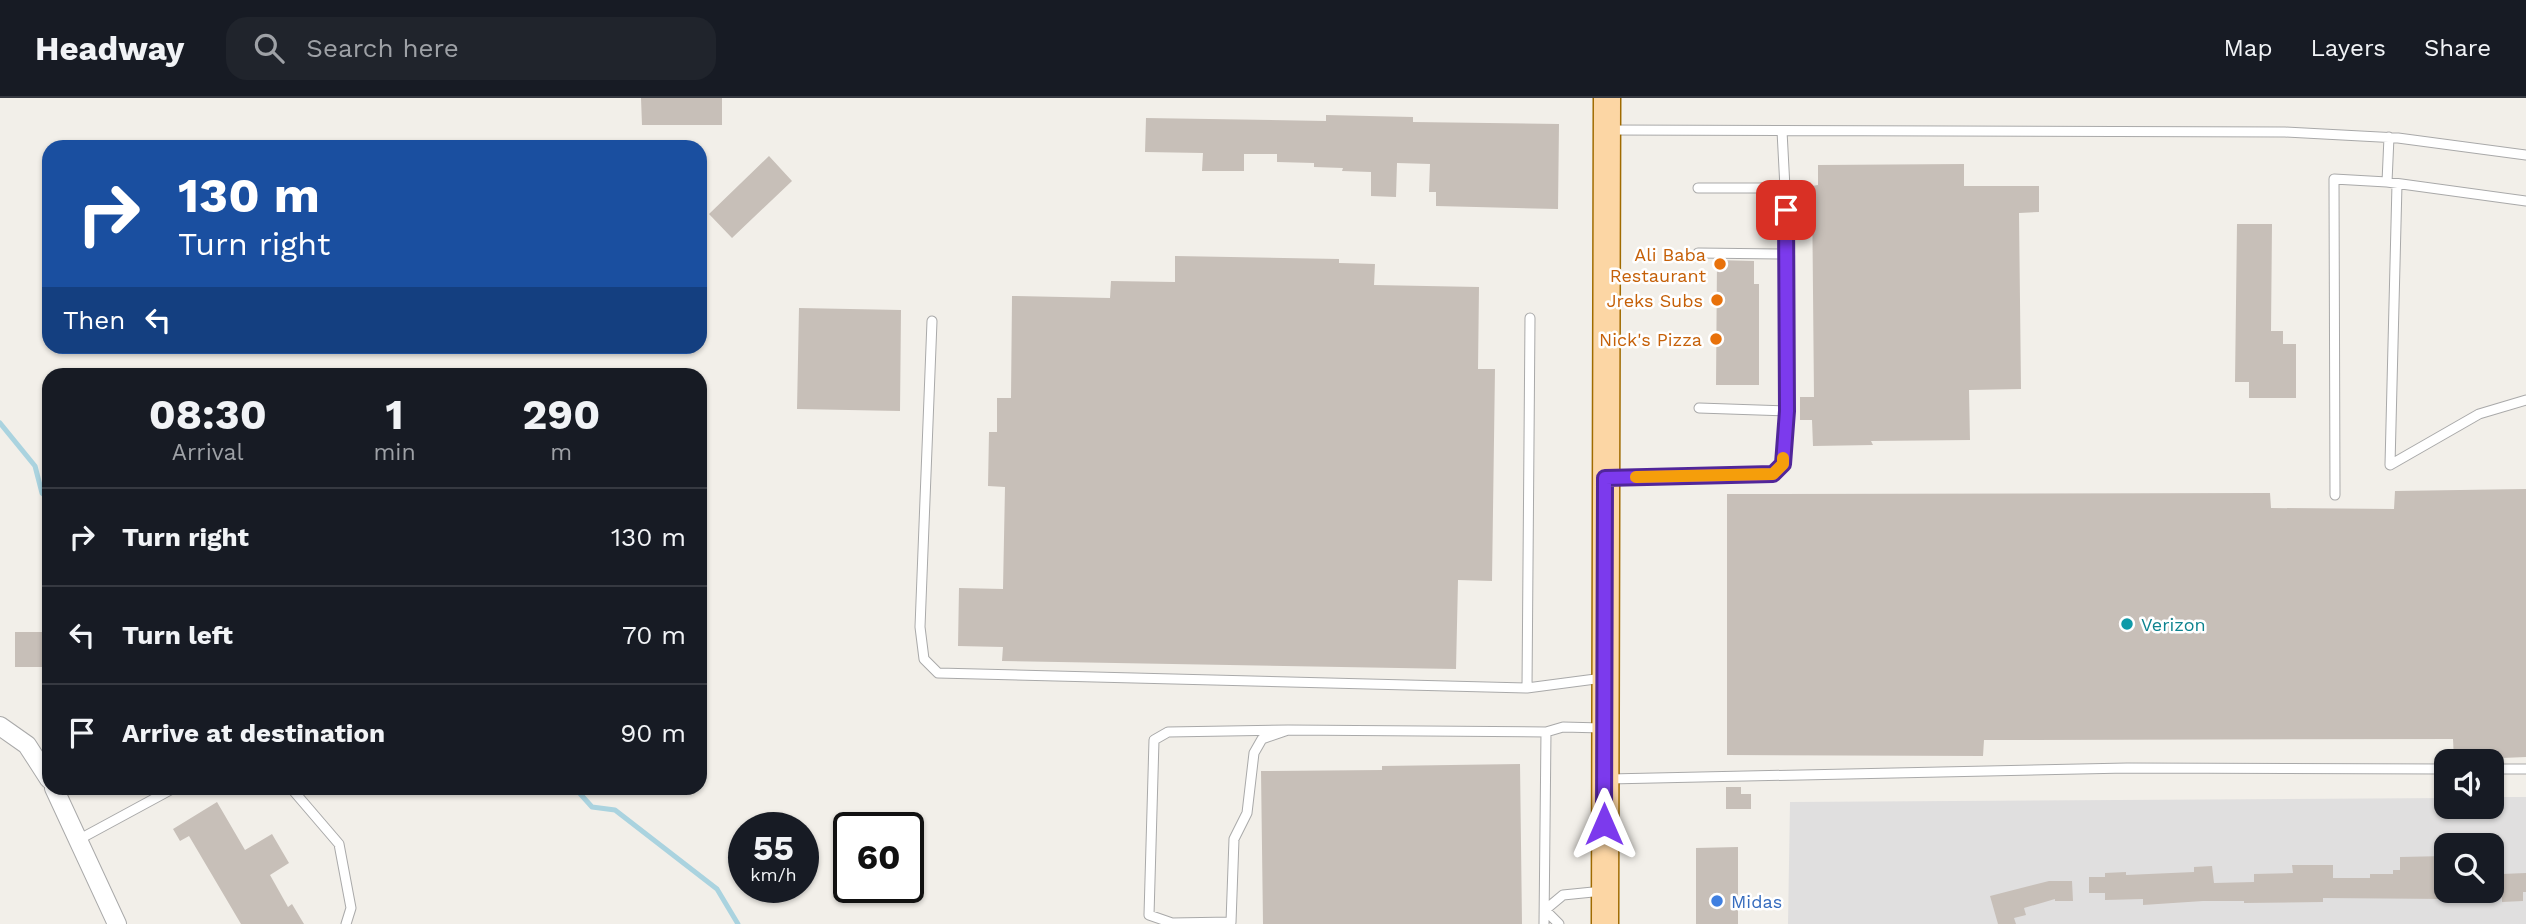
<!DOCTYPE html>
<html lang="en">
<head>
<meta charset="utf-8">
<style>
  body { margin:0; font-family:"Work Sans",sans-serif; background:#20242c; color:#f1f3f6; height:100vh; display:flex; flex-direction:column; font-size:26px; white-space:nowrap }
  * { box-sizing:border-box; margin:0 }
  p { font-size:23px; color:#9ea1a6 }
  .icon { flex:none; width:38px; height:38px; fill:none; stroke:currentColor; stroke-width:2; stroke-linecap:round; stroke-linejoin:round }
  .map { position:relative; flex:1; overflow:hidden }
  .side { position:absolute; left:42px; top:270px; width:665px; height:427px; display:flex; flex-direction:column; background:#171b24; border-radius:21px; box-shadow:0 2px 5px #0004 }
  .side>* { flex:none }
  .hud { position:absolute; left:42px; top:42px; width:665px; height:214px; border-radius:21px; box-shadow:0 2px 5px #0004; background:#1a4fa0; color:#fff; overflow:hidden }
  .buttons { position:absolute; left:2434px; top:651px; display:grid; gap:14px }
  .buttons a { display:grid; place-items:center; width:70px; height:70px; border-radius:14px; background:#171b24; box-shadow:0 2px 5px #0004; font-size:35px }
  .speed { position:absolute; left:728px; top:714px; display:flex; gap:14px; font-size:35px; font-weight:700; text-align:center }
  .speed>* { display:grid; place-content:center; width:91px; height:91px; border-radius:50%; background:#171b24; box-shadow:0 2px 5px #0004; line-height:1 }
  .speed small { font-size:18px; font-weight:400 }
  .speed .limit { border:4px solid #111; border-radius:10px; background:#fff; color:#111 }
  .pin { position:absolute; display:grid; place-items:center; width:60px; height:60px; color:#fff; margin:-30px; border-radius:14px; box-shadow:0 4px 10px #0006 }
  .me { position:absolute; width:77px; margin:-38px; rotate:0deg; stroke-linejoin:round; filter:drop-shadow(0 0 5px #0008) }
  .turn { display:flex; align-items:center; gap:24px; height:147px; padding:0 21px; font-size:32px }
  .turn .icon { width:91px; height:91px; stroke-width:2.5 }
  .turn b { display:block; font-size:49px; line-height:60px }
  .then { display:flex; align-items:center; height:66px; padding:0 21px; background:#0003; gap:14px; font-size:26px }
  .eta { display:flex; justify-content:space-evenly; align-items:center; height:119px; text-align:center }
  .eta b { font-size:42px; font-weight:700; line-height:49px }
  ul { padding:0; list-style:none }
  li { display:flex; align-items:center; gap:21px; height:98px; padding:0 21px; border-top:2px solid #363941 }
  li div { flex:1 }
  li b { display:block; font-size:26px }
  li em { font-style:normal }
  header { display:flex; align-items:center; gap:42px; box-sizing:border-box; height:98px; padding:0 35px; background:#171b24; border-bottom:2px solid #363941 }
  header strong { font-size:33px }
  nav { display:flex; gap:38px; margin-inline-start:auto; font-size:24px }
  .search { width:490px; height:63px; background:#20242c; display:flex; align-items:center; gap:18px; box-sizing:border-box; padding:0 24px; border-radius:21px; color:#9ea1a6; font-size:26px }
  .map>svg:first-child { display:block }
</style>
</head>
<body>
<header>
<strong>Headway</strong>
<div class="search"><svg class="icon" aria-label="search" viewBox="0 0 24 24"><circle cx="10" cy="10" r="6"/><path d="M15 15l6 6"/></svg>Search here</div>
<nav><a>Map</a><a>Layers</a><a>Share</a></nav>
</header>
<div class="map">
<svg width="2526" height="826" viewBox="0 0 2526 826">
  <rect width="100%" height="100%" fill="#f2efe9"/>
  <path fill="#e0dfdf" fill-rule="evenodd" d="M 2492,699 L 2526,699 L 2526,826 L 1788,826 L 1790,704 L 2446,700 L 2446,709 L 2492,709 ZM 2446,747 L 2492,747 L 2492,793 L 2446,793 Z"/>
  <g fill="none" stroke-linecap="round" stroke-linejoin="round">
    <path stroke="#aad3df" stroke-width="5" d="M 0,325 L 35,368 L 42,395 L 49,401
      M 575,690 L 592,709 L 615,712 L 717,791 L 738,826"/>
  </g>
  <path fill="#c7bfb8" d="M 641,0 L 722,0 L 722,27 L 642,27 Z
    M 1326,17 L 1413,19 L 1413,24 L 1559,26 L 1558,111 L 1436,108 L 1436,94 L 1429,94 L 1430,66 L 1397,65 L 1396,99 L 1371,98 L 1371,74 L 1342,73 L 1343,70 L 1314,69 L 1314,65 L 1277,64 L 1277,56 L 1244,56 L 1244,73 L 1202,73 L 1203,55 L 1145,54 L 1146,20 L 1326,23 Z
    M 769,58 L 792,83 L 732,140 L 709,116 Z
    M 1964,66 L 1964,88 L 2039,88 L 2039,114 L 2019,115 L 2021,291 L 1969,292 L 1970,342 L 1871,343 L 1873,347 L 1813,348 L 1812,322 L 1800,322 L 1800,299 L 1814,299 L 1812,88 L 1818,87 L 1818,67 Z
    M 2237,126 L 2272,126 L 2271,233 L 2283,233 L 2283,246 L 2296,246 L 2296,300 L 2249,300 L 2249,284 L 2235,284 Z
    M 1175,158 L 1339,161 L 1339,165 L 1375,166 L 1374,187 L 1479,189 L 1478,271 L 1495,271 L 1492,483 L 1458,482 L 1456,571 L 1002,563 L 1003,549 L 958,548 L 959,490 L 1003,491 L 1005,389 L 988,388 L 989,334 L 997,334 L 997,300 L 1011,300 L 1012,198 L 1110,200 L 1111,183 L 1175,184 Z
    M 1717,162 L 1754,163 L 1754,186 L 1759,186 L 1759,287 L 1716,287 Z
    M 799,210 L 901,212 L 900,313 L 797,311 Z
    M 2526,391 L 2526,659 L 2454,662 L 2453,641 L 1984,642 L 1983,658 L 1727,657 L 1727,396 L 2270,395 L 2271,410 L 2394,411 L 2395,393 Z
    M 15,534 L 49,534 L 49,569 L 15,569 Z
    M 1520,666 L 1522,826 L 1263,826 L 1261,673 L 1382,672 L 1382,668 Z
    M 1726,689 L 1741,689 L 1741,696 L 1751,696 L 1751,711 L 1726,711 Z
    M 217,704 L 245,752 L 272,736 L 289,765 L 270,777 L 288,809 L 292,806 L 304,826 L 241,826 L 189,738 L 180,743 L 173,731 Z
    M 1738,749 L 1738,826 L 1696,826 L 1696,750 Z
    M 2446,758 L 2446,801 L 2323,800 L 2323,804 L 2244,805 L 2244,803 L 2203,803 L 2143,807 L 2143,801 L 2105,802 L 2105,795 L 2089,795 L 2089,779 L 2105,779 L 2105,775 L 2126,774 L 2126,777 L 2194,774 L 2194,769 L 2212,768 L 2214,785 L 2254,784 L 2254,776 L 2293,775 L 2292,767 L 2333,767 L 2333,780 L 2370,780 L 2370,776 L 2393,776 L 2393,772 L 2400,772 L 2400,759 Z
    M 2526,775 L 2526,794 L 2523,794 L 2523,803 L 2502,804 L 2502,776 Z
    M 2049,783 L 2072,783 L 2073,803 L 2055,803 L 2055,801 L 2024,810 L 2026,817 L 2014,820 L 2016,826 L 1998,826 L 1990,798 Z"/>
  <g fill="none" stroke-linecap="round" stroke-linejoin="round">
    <g stroke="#a9a9a9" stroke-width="11">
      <path id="service" d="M 1608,32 L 2285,34 L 2398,40 L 2526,57
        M 2387,84 L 2389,39
        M 2397,86 L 2390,367 L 2479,316 L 2526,302
        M 1698,90 L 1785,90
        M 1698,155 L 1786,156
        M 932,223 L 920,529 L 924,561 L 938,575 L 1527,590 L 1603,580
        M 1699,310 L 1787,313
        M 1607,380 L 1773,376 L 1782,366 L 1787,313 L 1785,90 L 1782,33
        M 2335,397 L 2334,81 L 2387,84 L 2526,103
        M 1527,590 L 1530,220
        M 1288,632 L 1168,634 L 1154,642 L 1149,817 L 1172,825 L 1231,824 L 1234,741 L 1247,715 L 1254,655 L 1262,641 L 1288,632 L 1546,634 L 1563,629 L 1602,630
        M 2492,671 L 2526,671
        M 1609,681 L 2127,670 L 2446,671
        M 291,690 L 339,746 L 351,810 L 346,826
        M 78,742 L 174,690
        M 1544,826 L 1546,634
        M 1559,826 L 1545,812 L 1563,797 L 1603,793"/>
    </g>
    <g stroke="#a9a9a9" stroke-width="20">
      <path id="minor" d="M 0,628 L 27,647 L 49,681
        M 54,690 L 117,826"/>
    </g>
    <g stroke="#a06b00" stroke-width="29">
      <path id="primary" d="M 1605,826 L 1607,0"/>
    </g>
    <use href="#service" stroke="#fff" stroke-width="9"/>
    <use href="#minor" stroke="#fff" stroke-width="18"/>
    <use href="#primary" stroke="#fcd6a4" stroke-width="26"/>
  </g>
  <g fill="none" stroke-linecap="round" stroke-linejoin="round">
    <g stroke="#51269a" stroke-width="18">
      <path id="route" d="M 1604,726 L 1605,380 L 1773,376 L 1783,366 L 1787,313 L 1786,112"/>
    </g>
    <use href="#route" stroke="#7c3aed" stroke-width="12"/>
    <path stroke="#f59e0b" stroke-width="12" d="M 1636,379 L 1773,376 L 1783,366 L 1783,360"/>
  </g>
  <g fill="#e8710a" stroke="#fff" stroke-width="2.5">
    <circle cx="1720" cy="166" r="7"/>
    <circle cx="1717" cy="202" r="7"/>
    <circle cx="1716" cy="241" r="7"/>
  </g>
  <circle fill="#0f9aa8" stroke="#fff" stroke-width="2.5" cx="2127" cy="526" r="7"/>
  <circle fill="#3f7fe0" stroke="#fff" stroke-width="2.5" cx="1717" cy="803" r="7"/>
  <g text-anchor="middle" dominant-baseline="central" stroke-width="5" stroke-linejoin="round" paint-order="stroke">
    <g font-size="18" fill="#c56008" stroke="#fff" text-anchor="end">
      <text x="1706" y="156">Ali Baba<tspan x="1706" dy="21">Restaurant</tspan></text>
      <text x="1703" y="202">Jreks Subs</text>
      <text x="1702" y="241">Nick's Pizza</text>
    </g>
    <g font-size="18" fill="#0d838f" stroke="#fff" text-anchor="start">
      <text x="2141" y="526">Verizon</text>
    </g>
    <g font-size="18" fill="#366cbe" stroke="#fff" text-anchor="start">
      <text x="1731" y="803">Midas</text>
    </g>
  </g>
</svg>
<div class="buttons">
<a><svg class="icon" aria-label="sound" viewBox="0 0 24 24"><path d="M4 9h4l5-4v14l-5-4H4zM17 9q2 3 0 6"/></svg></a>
<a><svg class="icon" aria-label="search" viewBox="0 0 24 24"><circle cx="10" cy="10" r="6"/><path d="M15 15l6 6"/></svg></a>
</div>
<div class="speed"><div>55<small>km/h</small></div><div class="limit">60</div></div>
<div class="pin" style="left:1786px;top:112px;background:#d93025"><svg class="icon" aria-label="arrive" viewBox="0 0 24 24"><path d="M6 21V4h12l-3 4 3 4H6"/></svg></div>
<svg class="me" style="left:1604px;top:726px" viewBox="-20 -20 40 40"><path d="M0-17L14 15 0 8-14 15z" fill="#7c3aed" stroke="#fff" stroke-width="4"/></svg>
<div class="hud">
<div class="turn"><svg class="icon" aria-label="right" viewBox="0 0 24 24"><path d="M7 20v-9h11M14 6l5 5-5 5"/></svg><div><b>130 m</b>Turn right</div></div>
<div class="then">Then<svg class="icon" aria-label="left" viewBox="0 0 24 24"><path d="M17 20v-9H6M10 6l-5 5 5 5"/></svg></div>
</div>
<section class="side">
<div class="eta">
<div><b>08:30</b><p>Arrival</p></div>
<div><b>1</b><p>min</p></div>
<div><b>290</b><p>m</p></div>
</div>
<ul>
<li><svg class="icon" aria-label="right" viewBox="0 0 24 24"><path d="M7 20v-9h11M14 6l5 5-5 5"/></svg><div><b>Turn right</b></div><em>130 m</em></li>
<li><svg class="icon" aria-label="left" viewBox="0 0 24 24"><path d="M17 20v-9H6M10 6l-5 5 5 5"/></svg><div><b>Turn left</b></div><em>70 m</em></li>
<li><svg class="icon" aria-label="arrive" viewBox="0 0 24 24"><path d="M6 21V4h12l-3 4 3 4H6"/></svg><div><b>Arrive at destination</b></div><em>90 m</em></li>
</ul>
</section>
</div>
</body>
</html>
